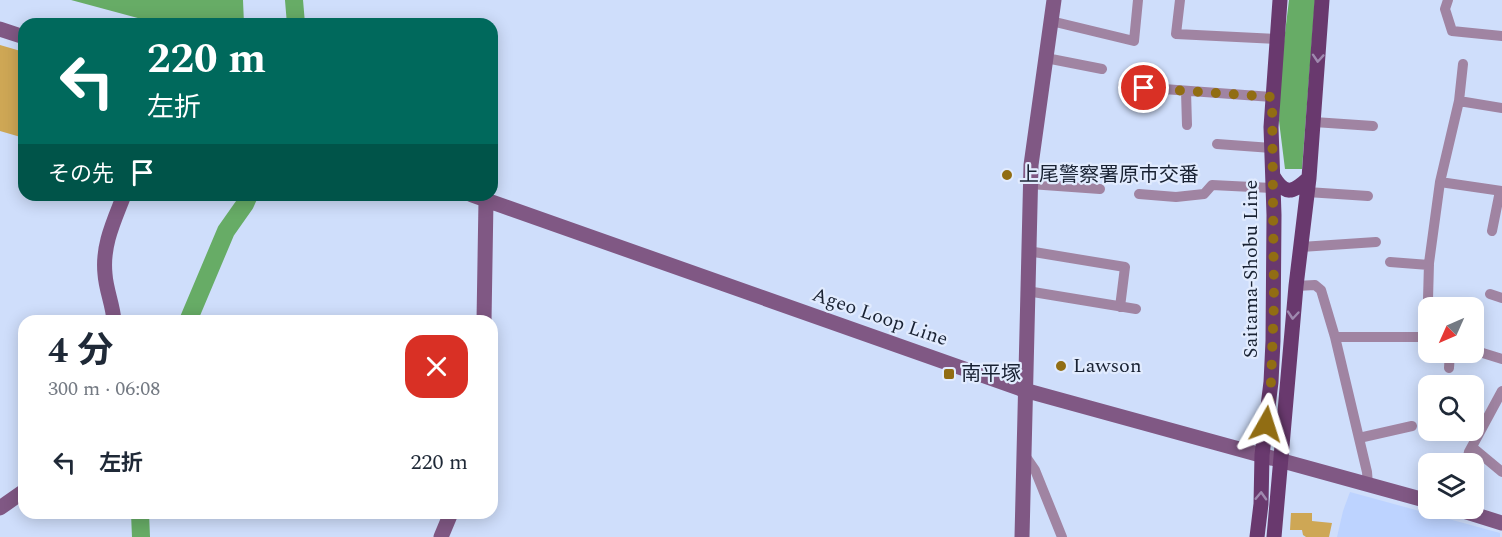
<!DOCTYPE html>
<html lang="ja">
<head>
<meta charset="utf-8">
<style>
  body { margin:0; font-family:Spectral,"Noto Sans JP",serif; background:#f6f6f7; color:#1f2937; height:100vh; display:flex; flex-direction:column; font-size:22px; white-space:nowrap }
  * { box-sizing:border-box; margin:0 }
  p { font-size:20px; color:#747a83 }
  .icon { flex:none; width:33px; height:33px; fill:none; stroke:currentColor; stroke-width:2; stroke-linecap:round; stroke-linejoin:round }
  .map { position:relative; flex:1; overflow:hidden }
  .side { position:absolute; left:18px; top:315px; width:480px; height:204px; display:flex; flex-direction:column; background:#fff; border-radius:18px; box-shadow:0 3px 15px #0003 }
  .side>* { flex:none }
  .banner { position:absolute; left:18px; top:18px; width:480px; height:183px; border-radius:18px; box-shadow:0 3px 15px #0003; background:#00695c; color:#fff; overflow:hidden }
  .needle { width:39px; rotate:225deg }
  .controls { position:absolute; left:1418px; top:297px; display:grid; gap:12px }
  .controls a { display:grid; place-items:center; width:66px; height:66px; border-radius:12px; background:#fff; box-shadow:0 3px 15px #0003; font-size:30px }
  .pin { position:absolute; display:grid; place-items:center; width:51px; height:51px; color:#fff; margin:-26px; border:3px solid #fff; border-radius:50%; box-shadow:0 2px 6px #0007 }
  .me { position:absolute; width:66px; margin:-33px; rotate:6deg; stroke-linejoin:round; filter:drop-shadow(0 0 4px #0008) }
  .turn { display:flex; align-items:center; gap:21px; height:126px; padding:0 30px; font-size:27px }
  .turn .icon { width:78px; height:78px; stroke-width:2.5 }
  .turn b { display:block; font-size:42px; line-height:51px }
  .then { display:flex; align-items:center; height:57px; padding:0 30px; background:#0003; gap:12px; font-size:22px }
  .round { display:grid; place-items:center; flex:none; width:63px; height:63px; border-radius:18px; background:#f6f6f7 }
  .head { display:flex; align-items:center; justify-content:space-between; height:102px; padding:0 30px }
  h1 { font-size:36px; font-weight:700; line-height:45px }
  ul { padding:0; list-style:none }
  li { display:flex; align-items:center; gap:18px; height:90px; padding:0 30px }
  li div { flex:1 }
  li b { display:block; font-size:22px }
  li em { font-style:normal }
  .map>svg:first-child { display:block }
</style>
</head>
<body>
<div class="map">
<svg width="1502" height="537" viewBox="0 0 1502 537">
  <rect width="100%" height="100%" fill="#cfdefb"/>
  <path fill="#bdd3ff" d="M 1350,492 L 1500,533 L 1500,537 L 1337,537 L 1343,511 Z"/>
  <path fill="#cea755" d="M 0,45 L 24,52 L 24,138 L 0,131 Z
    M 1291,513 L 1312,513 L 1312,521 L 1332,523 L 1329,537 L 1306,537 L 1303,535 L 1302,530 L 1290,530 Z"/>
  <path fill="#67ac66" d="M 71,0 L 243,0 L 244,24 L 160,24 Z
    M 1289,0 L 1315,0 L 1302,169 L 1285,169 L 1279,121 L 1280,74 Z"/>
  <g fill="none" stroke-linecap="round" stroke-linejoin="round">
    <path stroke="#67ac66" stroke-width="18" d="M 294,0 L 296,24
      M 188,321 L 226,231 L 245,204 L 249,195
      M 140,513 L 141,537"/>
    <path stroke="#a084a2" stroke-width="10" d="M 1180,0 L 1176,34 L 1277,39
      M 1448,0 L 1445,9 L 1452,31 L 1502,36
      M 1051,21 L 1134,41 L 1138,0
      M 1046,58 L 1102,69
      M 1463,64 L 1459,101 L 1502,108
      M 1123,86 L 1272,97
      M 1186,91 L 1187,125
      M 1314,122 L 1373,126
      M 1217,144 L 1272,148
      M 1440,182 L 1459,101
      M 1030,184 L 1100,189
      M 1307,192 L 1368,196
      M 1139,194 L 1176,197 L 1204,194 L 1212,185 L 1273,188
      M 1492,231 L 1500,191
      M 1301,247 L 1376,242
      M 1028,251 L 1125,267 L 1120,307
      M 1390,262 L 1429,265
      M 1296,286 L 1315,285 L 1321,290 L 1335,337 L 1367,472 L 1368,485
      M 1027,291 L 1136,309
      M 1490,294 L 1502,298
      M 1427,336 L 1429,263 L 1440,182 L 1502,191
      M 1335,337 L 1428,337
      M 1473,350 L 1502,359
      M 1449,368 L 1450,352
      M 1359,438 L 1412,426
      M 1472,447 L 1502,472
      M 1024,454 L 1035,470 L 1062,537
      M 1466,464 L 1469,452 L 1502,391"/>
    <path stroke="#805884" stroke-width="15" d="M 0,29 L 24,37
      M 472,195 L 1024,390 L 1428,501
      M 114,321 C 113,305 106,290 105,274 C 102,245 114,221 124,195
      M 484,321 L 486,200
      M 0,508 L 24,491
      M 1454,508 L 1502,523
      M 441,537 L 451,513
      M 1022,537 L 1031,165 L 1054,0"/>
    <path stroke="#69396e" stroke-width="15" d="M 1273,176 C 1285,196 1293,193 1309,178
      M 1257,537 L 1261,504 L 1262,455 L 1271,382 L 1273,341 L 1274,215 L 1271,127 L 1280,0
      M 1274,537 L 1296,286 L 1309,178 L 1322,0"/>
  </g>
  <defs><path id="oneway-chevron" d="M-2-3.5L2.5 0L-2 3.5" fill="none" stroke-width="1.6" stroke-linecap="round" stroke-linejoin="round" transform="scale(1.5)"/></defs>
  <g stroke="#9f89af">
    <use href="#oneway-chevron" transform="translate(1318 58) rotate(94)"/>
    <use href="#oneway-chevron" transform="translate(1293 315) rotate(95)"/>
    <use href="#oneway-chevron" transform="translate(1261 496) rotate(-88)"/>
  </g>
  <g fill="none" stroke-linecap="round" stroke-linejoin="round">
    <path stroke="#916d13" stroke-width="10" stroke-dasharray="0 18" d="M 1144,88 L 1272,97 L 1274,302 L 1271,382 L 1266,424"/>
  </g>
  <g fill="#916d13" stroke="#e1ebfe" stroke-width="2">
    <circle cx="1007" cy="175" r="6"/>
    <circle cx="1061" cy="366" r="6"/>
    <rect x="943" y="368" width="12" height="12" rx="3"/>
  </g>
  <g text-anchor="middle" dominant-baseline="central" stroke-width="4.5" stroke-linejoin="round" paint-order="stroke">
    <g font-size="20" fill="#192233" stroke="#e1ebfe" text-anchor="start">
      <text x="1019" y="175">上尾警察署原市交番</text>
      <text x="1073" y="366">Lawson</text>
      <text x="961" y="374">南平塚</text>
    </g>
    <g font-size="20" fill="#192233" stroke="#e1ebfe">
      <text transform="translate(1251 269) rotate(-90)">Saitama-Shobu Line</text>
      <text transform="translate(880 317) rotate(19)">Ageo Loop Line</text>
    </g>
  </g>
</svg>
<div class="controls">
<a><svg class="needle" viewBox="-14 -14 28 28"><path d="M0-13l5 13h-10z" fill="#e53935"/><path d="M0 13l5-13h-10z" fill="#747a83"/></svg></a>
<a><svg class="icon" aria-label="search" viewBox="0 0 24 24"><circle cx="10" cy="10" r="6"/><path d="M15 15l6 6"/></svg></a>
<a><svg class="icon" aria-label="layers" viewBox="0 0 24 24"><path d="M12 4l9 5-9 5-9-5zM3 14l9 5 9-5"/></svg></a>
</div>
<div class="pin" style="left:1144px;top:88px;background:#d93025"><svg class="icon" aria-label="arrive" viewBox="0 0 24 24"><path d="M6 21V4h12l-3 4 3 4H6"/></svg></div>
<svg class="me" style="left:1266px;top:424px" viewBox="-20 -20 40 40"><path d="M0-17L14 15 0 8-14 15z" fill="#916d13" stroke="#fff" stroke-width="4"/></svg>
<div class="banner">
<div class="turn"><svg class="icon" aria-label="left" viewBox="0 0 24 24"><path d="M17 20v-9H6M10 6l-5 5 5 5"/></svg><div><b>220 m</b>左折</div></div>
<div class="then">その先<svg class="icon" aria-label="arrive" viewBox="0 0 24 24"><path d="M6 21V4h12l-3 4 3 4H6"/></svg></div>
</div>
<section class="side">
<div class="head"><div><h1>4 分</h1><p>300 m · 06:08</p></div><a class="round" style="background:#d93025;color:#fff"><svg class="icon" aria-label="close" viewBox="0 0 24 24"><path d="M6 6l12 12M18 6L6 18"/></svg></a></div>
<ul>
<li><svg class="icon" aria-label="left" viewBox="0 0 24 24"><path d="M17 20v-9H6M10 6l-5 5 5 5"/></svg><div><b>左折</b></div><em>220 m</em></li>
</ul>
</section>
</div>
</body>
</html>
